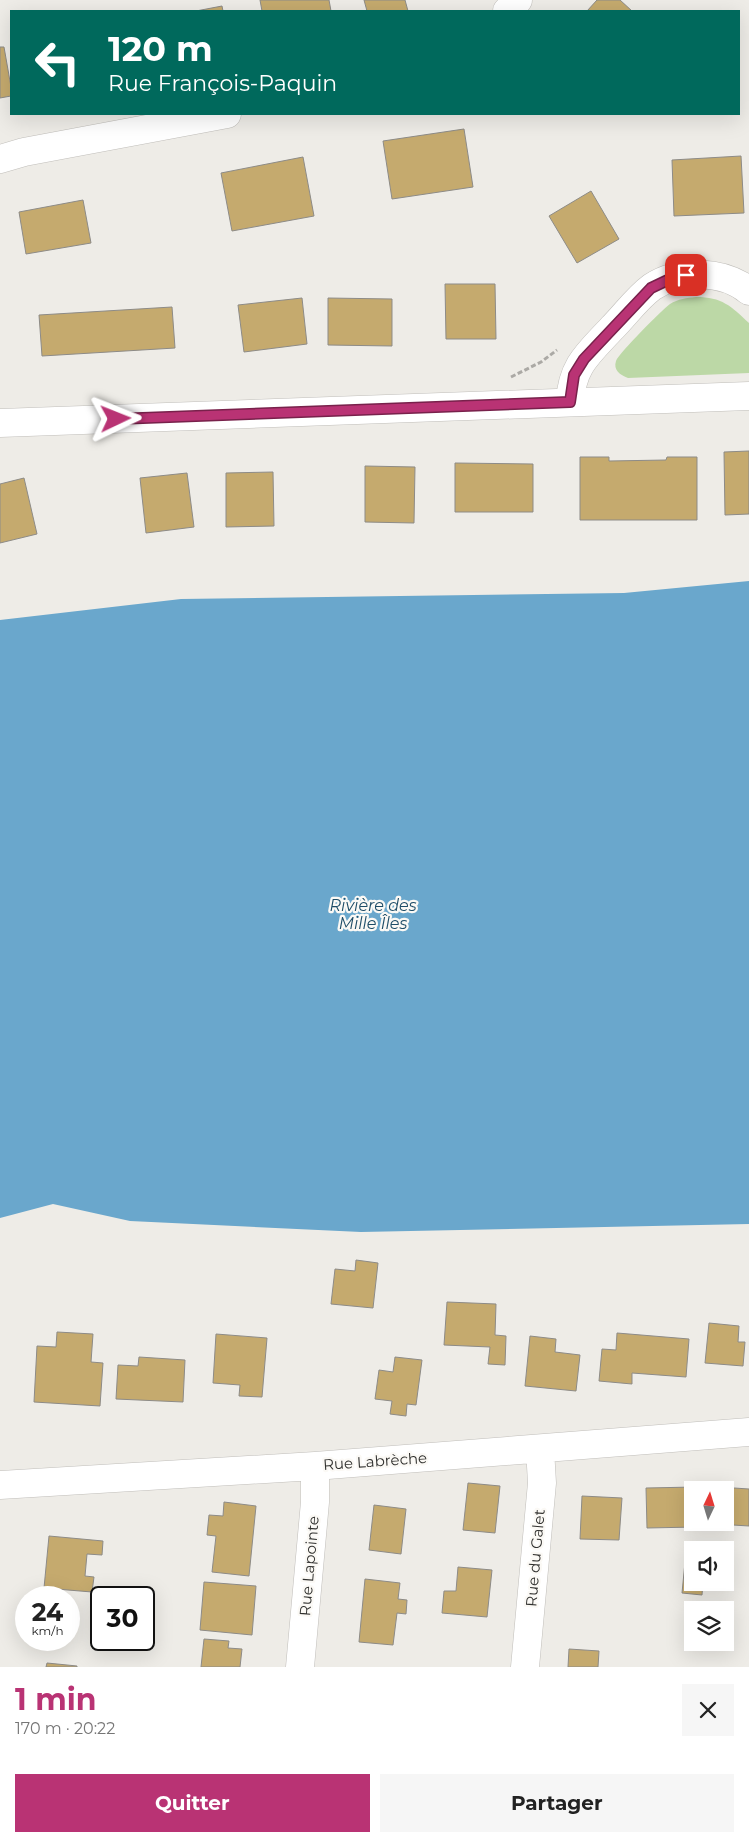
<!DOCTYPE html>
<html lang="fr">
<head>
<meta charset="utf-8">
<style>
  body { margin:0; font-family:Montserrat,sans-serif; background:#f6f6f6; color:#222; height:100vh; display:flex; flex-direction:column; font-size:19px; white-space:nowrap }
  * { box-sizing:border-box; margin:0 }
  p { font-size:16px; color:#767676 }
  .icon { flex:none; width:28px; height:28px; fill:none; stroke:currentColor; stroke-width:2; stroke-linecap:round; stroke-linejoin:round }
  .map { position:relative; height:1667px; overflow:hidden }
  .details { display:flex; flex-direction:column; background:#fff; flex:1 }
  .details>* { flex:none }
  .guide { position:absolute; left:10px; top:10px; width:730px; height:105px; border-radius:0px; box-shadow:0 5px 20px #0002; background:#00695c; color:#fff; overflow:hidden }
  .needle { width:32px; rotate:4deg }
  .buttons { position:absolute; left:684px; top:1481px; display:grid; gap:10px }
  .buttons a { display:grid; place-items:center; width:50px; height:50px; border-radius:0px; background:#fff; box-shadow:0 5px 20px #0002; font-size:25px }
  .speed { position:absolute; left:15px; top:1586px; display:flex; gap:10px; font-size:25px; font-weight:700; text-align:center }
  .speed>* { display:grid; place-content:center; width:65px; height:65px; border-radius:50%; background:#fff; box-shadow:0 5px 20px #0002; line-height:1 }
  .speed small { font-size:12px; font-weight:400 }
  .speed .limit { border:2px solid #111; border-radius:8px; background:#fff; color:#111 }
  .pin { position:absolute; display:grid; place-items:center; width:42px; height:42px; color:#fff; margin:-21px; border-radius:10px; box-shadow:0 2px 8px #0006 }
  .me { position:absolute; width:55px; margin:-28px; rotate:88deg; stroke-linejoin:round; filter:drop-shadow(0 0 4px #0008) }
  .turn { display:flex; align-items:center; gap:18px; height:105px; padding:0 15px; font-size:22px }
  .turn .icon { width:65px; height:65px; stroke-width:2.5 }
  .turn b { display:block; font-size:35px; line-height:42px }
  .round { display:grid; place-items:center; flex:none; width:52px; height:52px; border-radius:0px; background:#f6f6f6 }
  .headline { display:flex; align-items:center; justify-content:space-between; height:85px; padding:0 15px }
  h1 { font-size:30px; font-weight:700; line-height:38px; color:#b93374 }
  .cta { display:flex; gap:10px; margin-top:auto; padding:10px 15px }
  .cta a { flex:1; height:58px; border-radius:0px; background:#b93374; color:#fff; font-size:20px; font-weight:700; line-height:58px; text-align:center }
  .cta a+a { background:#f6f6f6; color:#222 }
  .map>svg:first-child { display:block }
</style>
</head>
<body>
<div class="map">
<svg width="749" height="1667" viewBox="0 0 749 1667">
  <rect width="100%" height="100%" fill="#eeece7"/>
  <path fill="#bcd8a6" d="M 696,297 C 722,297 731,306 749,323 L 749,373 L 628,378 C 620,375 613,370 616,361 C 619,353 662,310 670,304 C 678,299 687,298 696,297 Z"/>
  <path fill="#6aa7cc" d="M 749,581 L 749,1224 L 361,1232 L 130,1221 L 53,1204 L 0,1218 L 0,620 L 181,599 L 624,593 Z"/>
  <path fill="#c5aa6e" stroke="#8d8b87" d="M 260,0 L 329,0 L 331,11 L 262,11 Z
    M 364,0 L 405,0 L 408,11 L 367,11 Z
    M 597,0 L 620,0 L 632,11 L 587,11 Z
    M 222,6 L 223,11 L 196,11 Z
    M 0,47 L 4,47 L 11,87 L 11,96 L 0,98 Z
    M 464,129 L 473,187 L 392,199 L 383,141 Z
    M 741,156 L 744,213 L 674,216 L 672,160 Z
    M 303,157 L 314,216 L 232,231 L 221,173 Z
    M 591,191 L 619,239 L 577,263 L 549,216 Z
    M 83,200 L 91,243 L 26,254 L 19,212 Z
    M 445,284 L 495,284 L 496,339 L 446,339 Z
    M 302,298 L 307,344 L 244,352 L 238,305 Z
    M 328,298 L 392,299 L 392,346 L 328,345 Z
    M 172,307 L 175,348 L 42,356 L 39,315 Z
    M 749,451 L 749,514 L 725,515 L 724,452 Z
    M 580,457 L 609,457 L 609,461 L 666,460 L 667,457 L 697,457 L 697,520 L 580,520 Z
    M 455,463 L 533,464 L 533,512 L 455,512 Z
    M 365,466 L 415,467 L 414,523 L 365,522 Z
    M 273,472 L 274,526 L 226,527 L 226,473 Z
    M 187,473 L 194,527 L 146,533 L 140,478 Z
    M 24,478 L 37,534 L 0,543 L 0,484 Z
    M 356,1260 L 378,1263 L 373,1308 L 331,1304 L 335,1269 L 355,1271 Z
    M 447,1302 L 496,1304 L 495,1335 L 506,1336 L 505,1365 L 488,1364 L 490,1347 L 444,1345 Z
    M 709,1323 L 739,1326 L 738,1342 L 745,1342 L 743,1366 L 705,1363 Z
    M 57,1332 L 93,1334 L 91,1362 L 103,1363 L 100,1406 L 34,1402 L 37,1346 L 56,1347 Z
    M 617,1333 L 689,1339 L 686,1377 L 632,1373 L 632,1384 L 599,1381 L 602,1349 L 616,1350 Z
    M 216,1334 L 267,1338 L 262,1397 L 239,1396 L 240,1385 L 213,1383 Z
    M 530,1336 L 556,1339 L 555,1352 L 580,1355 L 576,1391 L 525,1386 Z
    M 139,1357 L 185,1360 L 183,1402 L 116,1399 L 118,1365 L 138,1366 Z
    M 395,1357 L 422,1360 L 416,1405 L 407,1404 L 406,1416 L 390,1414 L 392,1401 L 375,1399 L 379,1370 L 393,1372 Z
    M 468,1483 L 500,1486 L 495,1533 L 463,1530 Z
    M 695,1487 L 695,1490 L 692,1490 L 692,1522 L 695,1522 L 695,1527 L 647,1528 L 646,1488 Z
    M 719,1487 L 749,1489 L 749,1526 L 717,1524 L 717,1522 L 725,1522 L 725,1490 L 719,1490 Z
    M 582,1496 L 622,1498 L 619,1540 L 580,1539 Z
    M 224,1502 L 256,1506 L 249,1576 L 212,1572 L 216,1536 L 207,1535 L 209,1515 L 223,1516 Z
    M 374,1505 L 406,1509 L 401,1554 L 369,1550 Z
    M 49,1536 L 103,1541 L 102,1555 L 87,1554 L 85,1576 L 94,1577 L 92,1592 L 44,1588 Z
    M 686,1552 L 692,1553 L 692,1582 L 703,1582 L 702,1595 L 682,1593 Z
    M 458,1567 L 492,1570 L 487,1617 L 442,1613 L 444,1591 L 456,1591 Z
    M 365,1579 L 400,1583 L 398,1599 L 407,1600 L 406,1614 L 397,1613 L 393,1645 L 359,1642 Z
    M 204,1582 L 256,1586 L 252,1635 L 200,1630 Z
    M 204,1639 L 229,1641 L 228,1648 L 242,1649 L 240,1667 L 201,1667 Z
    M 569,1649 L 599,1651 L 598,1667 L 568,1667 Z
    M 47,1663 L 77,1666 L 77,1667 L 46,1667 Z"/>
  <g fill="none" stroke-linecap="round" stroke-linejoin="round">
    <g stroke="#c0beba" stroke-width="29">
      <path id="street" d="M 507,11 L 518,0
        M 0,159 L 24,152 L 227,114
        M 570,402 C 572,365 589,353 612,328 C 625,315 637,298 652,287 C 680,269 723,270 749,291
        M 0,423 L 749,396
        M 0,1485 L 315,1466 L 749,1432
        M 300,1667 L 315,1502 L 315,1466
        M 525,1667 L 542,1483 L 540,1449"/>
    </g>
    <path stroke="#aba9a5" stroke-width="3" stroke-dasharray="5 2.5" stroke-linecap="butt" d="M 511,377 L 541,362 L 557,350"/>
    <use href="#street" stroke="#fff" stroke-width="28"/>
  </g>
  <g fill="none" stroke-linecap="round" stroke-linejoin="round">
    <g stroke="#78214b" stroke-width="12">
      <path id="route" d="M 116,419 L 570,402 L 574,375 L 584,359 L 651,288 L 672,278 L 686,275"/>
    </g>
    <use href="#route" stroke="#b93374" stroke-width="9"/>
  </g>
  <g text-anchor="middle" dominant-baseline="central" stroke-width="4.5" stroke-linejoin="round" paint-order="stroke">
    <g font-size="15" fill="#30302e" stroke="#fbf9f5">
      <text transform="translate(375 1461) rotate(-4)">Rue Labrèche</text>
      <text transform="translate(535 1558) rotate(-85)">Rue du Galet</text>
      <text transform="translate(309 1566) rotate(-85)">Rue Lapointe</text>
    </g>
    <g font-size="16" font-style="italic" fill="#1d4c67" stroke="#fbf9f5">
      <text x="373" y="905">Rivière des<tspan x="373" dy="18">Mille Îles</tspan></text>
    </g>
  </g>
</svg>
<div class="buttons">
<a><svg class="needle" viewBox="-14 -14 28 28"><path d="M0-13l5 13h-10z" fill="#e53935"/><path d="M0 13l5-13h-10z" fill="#767676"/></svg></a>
<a><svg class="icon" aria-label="sound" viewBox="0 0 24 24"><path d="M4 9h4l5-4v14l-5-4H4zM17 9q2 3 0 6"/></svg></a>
<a><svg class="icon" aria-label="layers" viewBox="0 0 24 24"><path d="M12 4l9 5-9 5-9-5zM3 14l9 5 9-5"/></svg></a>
</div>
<div class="speed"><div>24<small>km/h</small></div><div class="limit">30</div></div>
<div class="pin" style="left:686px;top:275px;background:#d93025"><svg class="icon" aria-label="arrive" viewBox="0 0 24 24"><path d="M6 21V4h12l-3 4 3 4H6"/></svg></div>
<svg class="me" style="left:116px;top:419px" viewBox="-20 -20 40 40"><path d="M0-17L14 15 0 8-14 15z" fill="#b93374" stroke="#fff" stroke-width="4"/></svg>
<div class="guide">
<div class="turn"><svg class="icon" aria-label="left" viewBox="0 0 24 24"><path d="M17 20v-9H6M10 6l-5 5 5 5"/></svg><div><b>120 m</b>Rue François-Paquin</div></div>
</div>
</div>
<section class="details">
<div class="headline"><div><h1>1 min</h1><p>170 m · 20:22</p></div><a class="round"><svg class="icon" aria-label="close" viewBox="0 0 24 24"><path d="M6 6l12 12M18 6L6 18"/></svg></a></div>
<div class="cta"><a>Quitter</a><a>Partager</a></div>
</section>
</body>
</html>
